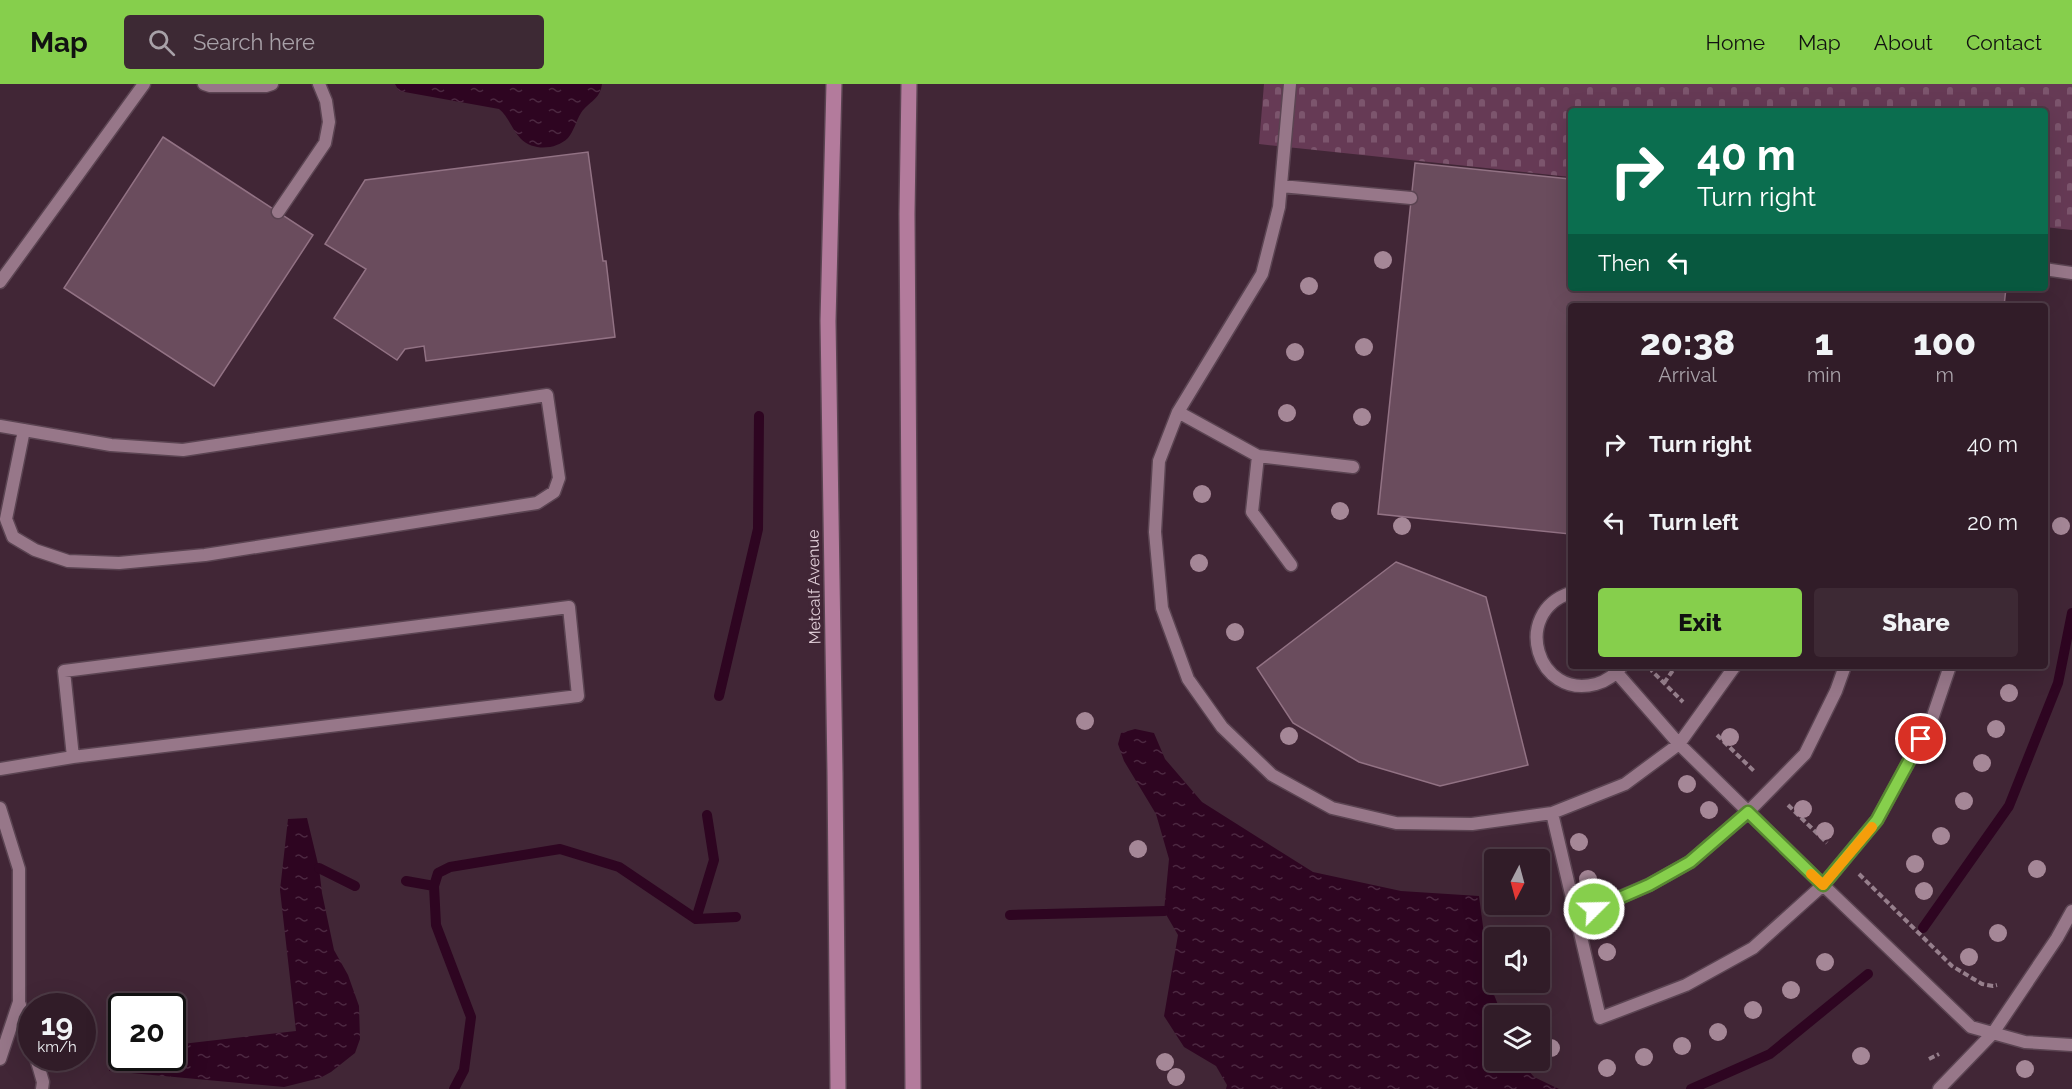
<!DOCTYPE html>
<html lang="en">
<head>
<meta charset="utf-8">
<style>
  body { margin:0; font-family:Raleway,sans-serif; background:#3d2934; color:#f1f3f6; height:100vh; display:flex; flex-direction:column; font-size:22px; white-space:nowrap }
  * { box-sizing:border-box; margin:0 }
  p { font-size:20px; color:#a8a1a8 }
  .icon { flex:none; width:33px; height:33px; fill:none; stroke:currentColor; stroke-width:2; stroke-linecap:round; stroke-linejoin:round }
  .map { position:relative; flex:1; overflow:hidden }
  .sheet { position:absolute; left:1568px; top:219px; width:480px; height:366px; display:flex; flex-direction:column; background:#311c28; border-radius:6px; box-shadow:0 6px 24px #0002,0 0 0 2px #4c3a45 }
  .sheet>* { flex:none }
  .top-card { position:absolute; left:1568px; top:24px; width:480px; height:183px; border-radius:6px; box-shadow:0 6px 24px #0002,0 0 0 2px #4c3a45; background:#0b6e4f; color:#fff; overflow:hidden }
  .needle { width:39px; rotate:186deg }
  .controls { position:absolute; left:1484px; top:765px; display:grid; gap:12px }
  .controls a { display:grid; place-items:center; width:66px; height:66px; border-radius:6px; background:#311c28; box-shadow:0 6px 24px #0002,0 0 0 2px #4c3a45; font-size:30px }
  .speed { position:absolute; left:18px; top:909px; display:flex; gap:12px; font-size:30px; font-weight:700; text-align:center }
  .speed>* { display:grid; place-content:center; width:78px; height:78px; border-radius:50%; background:#311c28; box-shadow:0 6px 24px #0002,0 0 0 2px #4c3a45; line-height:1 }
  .speed small { font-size:15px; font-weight:400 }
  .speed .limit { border:3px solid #111; border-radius:9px; background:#fff; color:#111 }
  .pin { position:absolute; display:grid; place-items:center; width:51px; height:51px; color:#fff; margin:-26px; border:3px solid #fff; border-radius:50%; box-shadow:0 2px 6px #0007 }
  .me { position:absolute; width:66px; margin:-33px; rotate:67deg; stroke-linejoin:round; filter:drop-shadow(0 0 4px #0008) }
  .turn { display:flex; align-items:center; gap:21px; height:126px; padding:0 30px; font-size:27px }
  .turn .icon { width:78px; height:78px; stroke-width:2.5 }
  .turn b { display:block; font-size:42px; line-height:51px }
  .then { display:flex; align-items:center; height:57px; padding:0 30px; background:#0003; gap:12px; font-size:22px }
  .eta { display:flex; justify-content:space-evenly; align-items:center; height:102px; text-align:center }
  .eta b { font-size:36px; font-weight:800; line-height:42px }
  .action { display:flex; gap:12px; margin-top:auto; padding:12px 30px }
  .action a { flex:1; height:69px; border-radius:6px; background:#86cf4c; color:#111; font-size:24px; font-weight:800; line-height:69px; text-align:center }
  .action a+a { background:#3d2934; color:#f1f3f6 }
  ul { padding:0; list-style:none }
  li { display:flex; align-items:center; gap:18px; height:78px; padding:0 30px }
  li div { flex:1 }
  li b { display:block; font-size:22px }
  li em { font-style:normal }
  header { display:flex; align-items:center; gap:36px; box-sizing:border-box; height:84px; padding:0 30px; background:#86cf4c; color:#111 }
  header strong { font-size:28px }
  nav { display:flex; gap:33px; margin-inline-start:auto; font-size:21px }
  .search { width:420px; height:54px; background:#3d2934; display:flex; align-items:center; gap:15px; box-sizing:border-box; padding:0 21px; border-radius:6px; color:#a8a1a8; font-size:22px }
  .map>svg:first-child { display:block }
</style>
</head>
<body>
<header>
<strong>Map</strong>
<div class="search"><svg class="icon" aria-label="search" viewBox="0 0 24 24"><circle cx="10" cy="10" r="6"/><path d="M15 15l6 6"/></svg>Search here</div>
<nav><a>Home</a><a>Map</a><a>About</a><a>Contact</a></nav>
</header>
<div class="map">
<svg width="2072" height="1005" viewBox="0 0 2072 1005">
  <defs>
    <pattern id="cemetery-stones" width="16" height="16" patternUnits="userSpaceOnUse" patternTransform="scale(1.5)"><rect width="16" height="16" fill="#663a55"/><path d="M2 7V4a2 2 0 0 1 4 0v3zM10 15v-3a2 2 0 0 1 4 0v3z" fill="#7c556d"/></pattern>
    <pattern id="water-ripples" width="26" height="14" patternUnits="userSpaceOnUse" patternTransform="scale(1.5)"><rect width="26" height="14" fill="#2e0521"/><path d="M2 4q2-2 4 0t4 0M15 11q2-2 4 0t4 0" fill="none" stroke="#4c2841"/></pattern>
  </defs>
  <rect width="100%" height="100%" fill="#412636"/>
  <path fill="url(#cemetery-stones)" d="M 1264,0 L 2072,0 L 2072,146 L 2045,143 L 2044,27 L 1570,27 L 1570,93 L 1259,60 Z"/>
  <path fill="url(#water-ripples)" d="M 395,0 L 602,0 C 600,16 589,17 581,29 C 576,37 574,47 568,54 C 556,66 533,67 521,55 C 512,46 509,33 499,25 L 399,7 Z
    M 1135,645 L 1154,649 L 1165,675 L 1202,718 L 1313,788 L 1401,807 L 1479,812 L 1491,903 L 1502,931 L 1494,932 L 1494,976 L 1520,977 L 1534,993 L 1559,1005 L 1226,1005 L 1227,1001 L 1216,982 L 1184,963 L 1164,932 L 1178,851 L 1164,827 L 1169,775 L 1156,730 L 1124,677 L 1118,660 L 1121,649 Z
    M 307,734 L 319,784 L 322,809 L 334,866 L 348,891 L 359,922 L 360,955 L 355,969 L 331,988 L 320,994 L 284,1003 L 109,987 L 111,968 L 121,967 L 122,974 L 172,974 L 173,961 L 296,947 L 280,806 L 288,735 Z"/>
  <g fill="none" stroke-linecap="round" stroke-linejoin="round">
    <path stroke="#2e0521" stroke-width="10" d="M 719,612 L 758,445 L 759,332
      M 319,784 L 355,802
      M 406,797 L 434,802
      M 1010,831 L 1164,827
      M 696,835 L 714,776 L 707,731
      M 1923,844 L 2009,722 L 2058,599 L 2072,529
      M 454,1005 L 464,986 L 471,933 L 436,841 L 434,802 L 438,789 L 450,783 L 560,765 L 619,783 L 696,835 L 736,833
      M 1691,1005 L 1770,970 L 1868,890"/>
  </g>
  <path fill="#6a4c5d" stroke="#927284" stroke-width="1.5" d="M 163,53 L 313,151 L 214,302 L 64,204 Z
    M 588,68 L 603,177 L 606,177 L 615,253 L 426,277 L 424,262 L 405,265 L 397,276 L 334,234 L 366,185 L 325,160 L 365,96 Z
    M 1415,79 L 1570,95 L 1570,204 L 2006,204 L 2004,222 L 1570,222 L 1570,450 L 1378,430 Z
    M 1396,478 L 1486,513 L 1528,681 L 1440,702 L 1359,678 L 1293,639 L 1257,584 Z"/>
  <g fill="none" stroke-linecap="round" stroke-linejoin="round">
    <g stroke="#5b4452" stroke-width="15">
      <path id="lane" d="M 204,0 L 210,2 L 266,2 L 272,0
        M 1290,0 L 1279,123 L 1262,190 L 1178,328 L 1159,377 L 1155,448 L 1162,524 L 1188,595 L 1222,643 L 1272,691 L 1332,724 L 1396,739 L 1472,740 L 1552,729 L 1625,700 L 1679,660 L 1735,582
        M 1281,102 L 1411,114
        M 278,128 L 325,59 L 329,38 L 326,17 L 319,0
        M 2044,185 L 2072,189
        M 0,198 L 144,0
        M 1178,328 L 1258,372 L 1353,383
        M 0,342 L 111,361 L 183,366 L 547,311 L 559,394 L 554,408 L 537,419 L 205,471 L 119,479 L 68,477 L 35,466 L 13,453 L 6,435 L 24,346
        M 1258,372 L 1252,428 L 1291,481
        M 1570,509 C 1511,529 1537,616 1596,600 C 1607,597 1615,591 1622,582
        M 1617,589 L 1679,660 L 1823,801 L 1971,943 L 2025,958 L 2072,961
        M 0,685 L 73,673 L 578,612 L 569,523 L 64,587 L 73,673
        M 0,724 L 19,785 L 19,918 L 32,959
        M 1552,729 L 1600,934 L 1686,901 L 1753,864 L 1823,801 L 1877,736 L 1932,635 L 1950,582
        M 1576,832 L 1649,801 L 1690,778 L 1748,728 L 1805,670 L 1836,607 L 1845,582
        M 36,974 L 43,998 L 42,1005
        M 0,975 L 19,918
        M 1939,1005 L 1993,949 L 2057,854 L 2072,827"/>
    </g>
    <g stroke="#5b4452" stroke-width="18">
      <path id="primary" d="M 834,0 L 828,237 L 835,689 L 838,1005
        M 909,0 L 907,130 L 913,1005"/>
    </g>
    <path stroke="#967f8c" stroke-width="4" stroke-dasharray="6 3" stroke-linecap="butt" d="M 1652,582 L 1652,587 L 1683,618
      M 1664,599 L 1676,582
      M 1717,651 L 1755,688
      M 1788,721 L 1827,759
      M 1859,790 L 1952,882 L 1982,900 L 1993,902 L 1997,901
      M 1929,975 L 1939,970"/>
    <use href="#lane" stroke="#977789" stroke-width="12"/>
    <use href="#primary" stroke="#b37b9c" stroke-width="15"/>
  </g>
  <g fill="#a58797">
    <circle cx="1383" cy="176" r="9"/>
    <circle cx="1309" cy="202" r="9"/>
    <circle cx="1364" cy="263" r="9"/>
    <circle cx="1295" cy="268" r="9"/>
    <circle cx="1287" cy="329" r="9"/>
    <circle cx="1362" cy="333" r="9"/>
    <circle cx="1202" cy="410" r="9"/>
    <circle cx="1340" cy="427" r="9"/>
    <circle cx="1402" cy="442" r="9"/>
    <circle cx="2061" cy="442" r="9"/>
    <circle cx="1199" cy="479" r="9"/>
    <circle cx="1235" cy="548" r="9"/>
    <circle cx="2009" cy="609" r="9"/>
    <circle cx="1085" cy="637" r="9"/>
    <circle cx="1996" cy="645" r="9"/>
    <circle cx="1289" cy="652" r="9"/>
    <circle cx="1730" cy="653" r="9"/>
    <circle cx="1982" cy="679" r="9"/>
    <circle cx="1687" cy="700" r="9"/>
    <circle cx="1964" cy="717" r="9"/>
    <circle cx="1803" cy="725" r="9"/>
    <circle cx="1709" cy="726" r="9"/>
    <circle cx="1825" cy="747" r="9"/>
    <circle cx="1941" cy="752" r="9"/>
    <circle cx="1579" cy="758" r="9"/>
    <circle cx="1138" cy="765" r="9"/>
    <circle cx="1915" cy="780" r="9"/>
    <circle cx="2037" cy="785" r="9"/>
    <circle cx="1588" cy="795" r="9"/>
    <circle cx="1924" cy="807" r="9"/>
    <circle cx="1998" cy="849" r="9"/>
    <circle cx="1607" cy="868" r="9"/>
    <circle cx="1969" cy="873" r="9"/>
    <circle cx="1825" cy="878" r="9"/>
    <circle cx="1791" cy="906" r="9"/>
    <circle cx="1753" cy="926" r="9"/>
    <circle cx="1718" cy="948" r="9"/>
    <circle cx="1682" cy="962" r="9"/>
    <circle cx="1551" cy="964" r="9"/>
    <circle cx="1861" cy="972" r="9"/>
    <circle cx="1644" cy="973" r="9"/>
    <circle cx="1165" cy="978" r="9"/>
    <circle cx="1607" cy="984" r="9"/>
    <circle cx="2025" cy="985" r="9"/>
    <circle cx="1176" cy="993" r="9"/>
  </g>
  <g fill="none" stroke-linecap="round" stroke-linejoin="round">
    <g stroke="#578731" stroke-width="15">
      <path id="route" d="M 1594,825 L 1649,801 L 1690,778 L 1748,728 L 1823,801 L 1877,736 L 1921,655"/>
    </g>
    <use href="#route" stroke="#86cf4c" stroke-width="10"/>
    <path stroke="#f59e0b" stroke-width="10" d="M 1811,790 L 1823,801 L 1872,743"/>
  </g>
  <g text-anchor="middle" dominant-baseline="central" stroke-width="6" stroke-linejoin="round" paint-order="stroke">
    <g font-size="16" fill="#e2d0da" stroke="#412636">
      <text transform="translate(814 503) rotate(-91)">Metcalf Avenue</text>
    </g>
  </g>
</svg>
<div class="controls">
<a><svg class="needle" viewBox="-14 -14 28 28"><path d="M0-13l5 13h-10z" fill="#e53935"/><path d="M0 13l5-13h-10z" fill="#a8a1a8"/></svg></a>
<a><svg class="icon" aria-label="sound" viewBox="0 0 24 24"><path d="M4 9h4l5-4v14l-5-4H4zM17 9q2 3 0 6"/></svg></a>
<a><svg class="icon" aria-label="layers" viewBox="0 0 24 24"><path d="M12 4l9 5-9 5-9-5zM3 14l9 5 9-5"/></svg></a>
</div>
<div class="speed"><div>19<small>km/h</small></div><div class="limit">20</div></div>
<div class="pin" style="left:1921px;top:655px;background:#d93025"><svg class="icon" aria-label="arrive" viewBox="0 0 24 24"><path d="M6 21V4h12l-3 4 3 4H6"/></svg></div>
<svg class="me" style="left:1594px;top:825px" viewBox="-20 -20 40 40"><circle r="17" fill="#86cf4c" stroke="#fff" stroke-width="3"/><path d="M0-11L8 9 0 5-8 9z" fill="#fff"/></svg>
<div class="top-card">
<div class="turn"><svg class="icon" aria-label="right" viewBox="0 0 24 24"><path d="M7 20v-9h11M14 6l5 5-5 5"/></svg><div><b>40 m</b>Turn right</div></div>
<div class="then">Then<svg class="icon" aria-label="left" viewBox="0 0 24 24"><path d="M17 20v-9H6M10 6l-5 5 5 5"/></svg></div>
</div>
<section class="sheet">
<div class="eta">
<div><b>20:38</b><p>Arrival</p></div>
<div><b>1</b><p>min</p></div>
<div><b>100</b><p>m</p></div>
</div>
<ul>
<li><svg class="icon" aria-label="right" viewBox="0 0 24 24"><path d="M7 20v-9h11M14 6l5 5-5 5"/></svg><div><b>Turn right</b></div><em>40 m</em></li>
<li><svg class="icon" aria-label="left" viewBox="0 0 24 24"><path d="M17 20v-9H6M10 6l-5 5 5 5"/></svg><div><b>Turn left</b></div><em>20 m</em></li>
</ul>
<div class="action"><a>Exit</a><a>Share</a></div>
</section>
</div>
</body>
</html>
